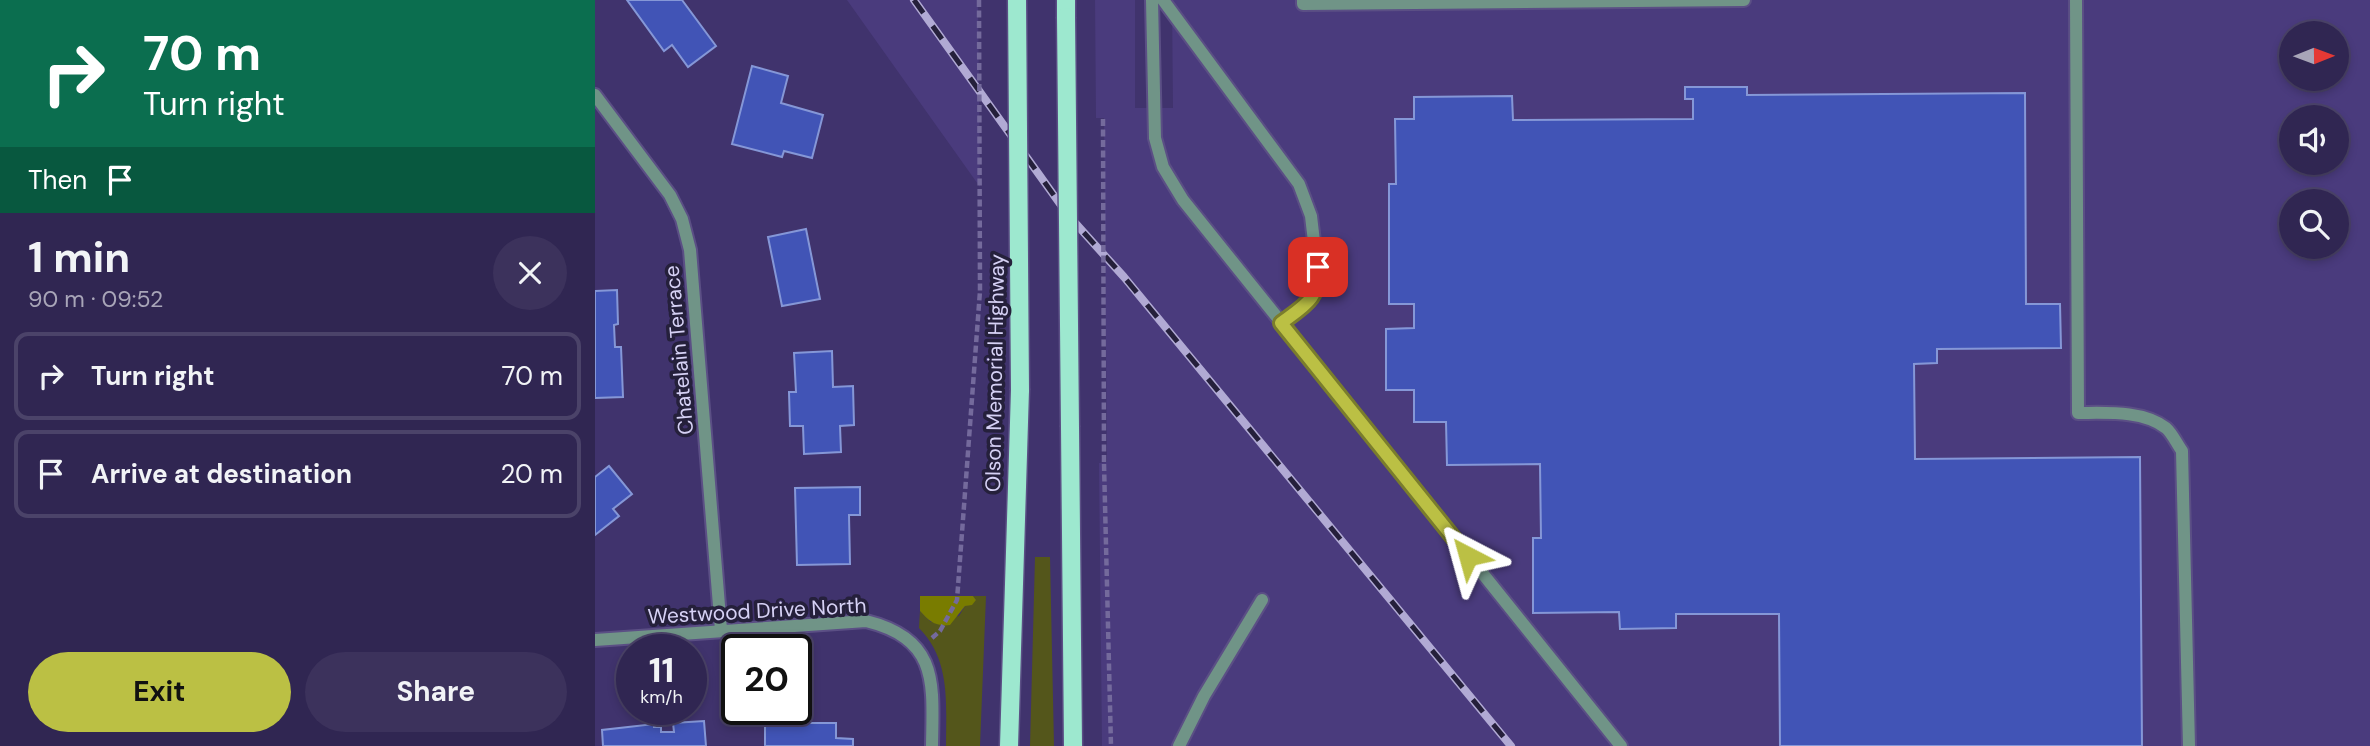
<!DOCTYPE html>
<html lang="en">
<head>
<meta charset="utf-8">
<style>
  body { margin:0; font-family:"DM Sans",sans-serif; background:#3c325c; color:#f1f3f6; height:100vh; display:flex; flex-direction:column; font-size:26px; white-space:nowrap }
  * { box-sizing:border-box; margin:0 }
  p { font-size:23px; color:#a8a5b8 }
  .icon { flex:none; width:38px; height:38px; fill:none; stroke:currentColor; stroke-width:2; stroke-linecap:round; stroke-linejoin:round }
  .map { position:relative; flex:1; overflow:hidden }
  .drawer { display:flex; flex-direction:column; background:#302652; width:595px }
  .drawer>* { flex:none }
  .banner { background:#0b6e4f; color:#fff; overflow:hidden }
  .needle { width:46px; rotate:89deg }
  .buttons { position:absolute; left:1684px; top:21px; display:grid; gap:14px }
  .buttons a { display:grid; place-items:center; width:70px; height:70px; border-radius:50%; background:#302652; box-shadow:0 4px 10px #0003,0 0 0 2px #4b4369; font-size:35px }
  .speed { position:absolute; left:21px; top:634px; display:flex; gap:14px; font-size:35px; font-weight:700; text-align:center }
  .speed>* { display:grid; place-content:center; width:91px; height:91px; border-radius:50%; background:#302652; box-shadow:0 4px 10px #0003,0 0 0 2px #4b4369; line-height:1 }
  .speed small { font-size:18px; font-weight:400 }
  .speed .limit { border:4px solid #111; border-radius:10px; background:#fff; color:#111 }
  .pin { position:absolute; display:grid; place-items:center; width:60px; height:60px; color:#fff; margin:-30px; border-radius:14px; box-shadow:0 4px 10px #0006 }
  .me { position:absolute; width:77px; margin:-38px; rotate:321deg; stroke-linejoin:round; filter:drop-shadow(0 0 5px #0008) }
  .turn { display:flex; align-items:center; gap:24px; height:147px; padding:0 28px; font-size:32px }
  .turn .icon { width:91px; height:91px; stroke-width:2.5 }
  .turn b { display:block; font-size:49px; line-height:60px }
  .then { display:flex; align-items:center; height:66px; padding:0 28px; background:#0003; gap:14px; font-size:26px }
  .round { display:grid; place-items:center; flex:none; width:74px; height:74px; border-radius:37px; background:#3c325c }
  .overview { display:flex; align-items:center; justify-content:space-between; height:119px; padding:0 28px }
  h1 { font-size:42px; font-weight:700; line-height:52px }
  .button { display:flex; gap:14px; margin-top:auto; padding:14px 28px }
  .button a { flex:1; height:80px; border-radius:42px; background:#bbc044; color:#111; font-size:28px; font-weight:700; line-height:80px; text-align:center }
  .button a+a { background:#3c325c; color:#f1f3f6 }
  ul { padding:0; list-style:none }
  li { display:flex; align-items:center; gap:21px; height:88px; margin:0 14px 10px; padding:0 14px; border:4px solid #4b4369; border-radius:14px }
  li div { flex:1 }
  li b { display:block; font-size:26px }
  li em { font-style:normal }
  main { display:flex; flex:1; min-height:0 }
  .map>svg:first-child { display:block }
</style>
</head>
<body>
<main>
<section class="drawer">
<div class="banner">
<div class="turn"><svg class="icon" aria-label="right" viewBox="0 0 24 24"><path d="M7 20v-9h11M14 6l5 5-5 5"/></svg><div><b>70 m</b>Turn right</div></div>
<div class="then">Then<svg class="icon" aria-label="arrive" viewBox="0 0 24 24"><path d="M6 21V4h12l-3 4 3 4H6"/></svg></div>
</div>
<div class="overview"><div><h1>1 min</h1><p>90 m · 09:52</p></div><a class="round"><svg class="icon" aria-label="close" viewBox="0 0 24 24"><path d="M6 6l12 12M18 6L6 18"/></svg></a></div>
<ul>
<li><svg class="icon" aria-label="right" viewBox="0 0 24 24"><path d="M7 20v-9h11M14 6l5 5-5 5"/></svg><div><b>Turn right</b></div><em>70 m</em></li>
<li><svg class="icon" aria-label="arrive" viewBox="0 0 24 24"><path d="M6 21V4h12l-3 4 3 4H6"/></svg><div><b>Arrive at destination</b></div><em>20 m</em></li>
</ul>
<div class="button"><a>Exit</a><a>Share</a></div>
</section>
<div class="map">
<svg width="1775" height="746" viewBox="0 0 1775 746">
  <rect width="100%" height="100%" fill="#40336d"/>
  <path fill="#4a3b7d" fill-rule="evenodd" d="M 252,0 L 383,0 L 385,187 Z
    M 500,0 L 540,0 L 540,108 L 578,108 L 577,0 L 1775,0 L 1775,746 L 507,746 L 504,463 L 512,462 L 509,118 L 501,118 ZM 1696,33 L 1741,33 L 1741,79 L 1696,79 ZM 1696,117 L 1741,117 L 1741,163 L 1696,163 ZM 1696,201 L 1741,201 L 1741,247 L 1696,247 Z"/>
  <path fill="#54561b" d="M 440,557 L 455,557 L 459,746 L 435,746 Z
    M 378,596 L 391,596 L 385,746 L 351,746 C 351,704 356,660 324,628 L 325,611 L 336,622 L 364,616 L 370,606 L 381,600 Z"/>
  <path fill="#797c00" d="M 325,596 L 378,596 L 381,600 L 377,605 L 370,606 L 355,625 C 341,627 334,621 325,611 Z"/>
  <path fill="#4154b6" stroke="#8597d7" stroke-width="2" d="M 32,0 L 87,0 L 121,46 L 93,67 L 77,45 L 69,51 Z
    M 157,66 L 193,76 L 186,103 L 228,115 L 217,158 L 189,151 L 187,157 L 137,144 Z
    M 1090,87 L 1152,87 L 1152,95 L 1430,93 L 1431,304 L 1465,304 L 1466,348 L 1342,349 L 1342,363 L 1319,364 L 1320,459 L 1545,457 L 1547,746 L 1185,746 L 1184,614 L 1081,614 L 1081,628 L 1025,629 L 1024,612 L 938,613 L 938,538 L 946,538 L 945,464 L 852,465 L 851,422 L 819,422 L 819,390 L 791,390 L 791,329 L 819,328 L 819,304 L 794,304 L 794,184 L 801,184 L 800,119 L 819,119 L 819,97 L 917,96 L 918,120 L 1098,119 L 1098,99 L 1090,99 Z
    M 211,229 L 225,299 L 187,306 L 173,237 Z
    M 22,290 L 23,324 L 19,325 L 20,347 L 26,347 L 28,397 L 0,398 L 0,291 Z
    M 237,351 L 238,387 L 258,386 L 259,425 L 245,426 L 246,452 L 209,454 L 208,426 L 195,426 L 194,392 L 201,392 L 199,353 Z
    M 14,466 L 37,494 L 18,509 L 24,516 L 0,535 L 0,477 Z
    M 265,487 L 265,515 L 254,515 L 255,564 L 202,565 L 200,488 Z
    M 170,718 L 208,718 L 208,723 L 241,723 L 241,738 L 258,739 L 258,746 L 170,746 Z
    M 109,721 L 111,746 L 8,746 L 7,730 L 59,724 L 59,727 L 66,727 L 66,732 L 79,732 L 78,723 Z"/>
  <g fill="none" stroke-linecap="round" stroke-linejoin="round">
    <g stroke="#5b4f85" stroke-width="16">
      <path id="minor" d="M 557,0 L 560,138 L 568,167 L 588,200 L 1026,746
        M 568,0 L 704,184 L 716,216 L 724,284 L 713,303 L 686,323
        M 708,0 L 708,4 L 1149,0
        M 1481,0 L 1483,413 C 1510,413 1548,410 1571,428 C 1577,433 1582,444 1587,451 L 1594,746
        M 0,95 L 75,195 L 87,219 L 95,250 L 126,630
        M 0,640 L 271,621 C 344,639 338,683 337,746
        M 584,746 L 609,696 L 667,600"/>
    </g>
    <g stroke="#5b4f85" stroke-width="21">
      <path id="major" d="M 471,0 L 471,17
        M 475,427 L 478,746
        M 414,746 L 425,390"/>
    </g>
    <path stroke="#746a9c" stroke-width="4.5" stroke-dasharray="7 3.5" stroke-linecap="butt" d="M 509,464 L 516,746
      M 337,638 L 345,631 L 362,600 L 385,291"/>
    <use href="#minor" stroke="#709487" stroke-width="12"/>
    <use href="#major" stroke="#9de8cf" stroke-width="18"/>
    <g stroke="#b1aad4" stroke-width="8">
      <path id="rail" d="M 319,0 L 473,215 L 529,277 L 916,746"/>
    </g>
    <use href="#rail" stroke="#25203b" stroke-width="5" stroke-dasharray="16" stroke-linecap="butt"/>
    <g stroke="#5b4f85" stroke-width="21" stroke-linecap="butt">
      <path id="major-bridge" d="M 422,0 L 425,390
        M 471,17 L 475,427"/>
    </g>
    <path stroke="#746a9c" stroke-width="4.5" stroke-dasharray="7 3.5" stroke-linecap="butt" d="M 384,0 L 385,291
      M 508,119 L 509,464"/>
    <use href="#major-bridge" stroke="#9de8cf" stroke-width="18"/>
  </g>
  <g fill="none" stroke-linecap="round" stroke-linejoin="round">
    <g stroke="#7a7d2c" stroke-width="18">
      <path id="route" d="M 723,267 C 726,298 709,306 686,323 L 873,556"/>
    </g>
    <use href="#route" stroke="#bbc044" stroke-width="12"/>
  </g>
  <g text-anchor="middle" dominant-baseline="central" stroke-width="7" stroke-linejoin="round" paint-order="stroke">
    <g font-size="21" fill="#d6d1f5" stroke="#25203b">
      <text transform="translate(84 350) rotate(-95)">Chatelain Terrace</text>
      <text transform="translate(400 373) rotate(-89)">Olson Memorial Highway</text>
      <text transform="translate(162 611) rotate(-3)">Westwood Drive North</text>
    </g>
  </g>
</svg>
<div class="buttons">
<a><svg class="needle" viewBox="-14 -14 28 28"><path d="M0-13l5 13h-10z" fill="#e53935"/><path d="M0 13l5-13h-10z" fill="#a8a5b8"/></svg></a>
<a><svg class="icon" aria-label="sound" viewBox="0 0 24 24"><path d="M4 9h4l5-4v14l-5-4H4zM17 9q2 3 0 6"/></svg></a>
<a><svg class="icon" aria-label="search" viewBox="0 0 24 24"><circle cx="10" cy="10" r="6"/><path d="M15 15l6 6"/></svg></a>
</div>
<div class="speed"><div>11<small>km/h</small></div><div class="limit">20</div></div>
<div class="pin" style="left:723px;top:267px;background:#d93025"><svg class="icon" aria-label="arrive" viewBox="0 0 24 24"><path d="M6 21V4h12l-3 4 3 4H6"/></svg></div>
<svg class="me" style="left:873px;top:556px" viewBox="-20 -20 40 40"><path d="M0-17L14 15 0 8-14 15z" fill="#bbc044" stroke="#fff" stroke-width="4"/></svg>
</div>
</main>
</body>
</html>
